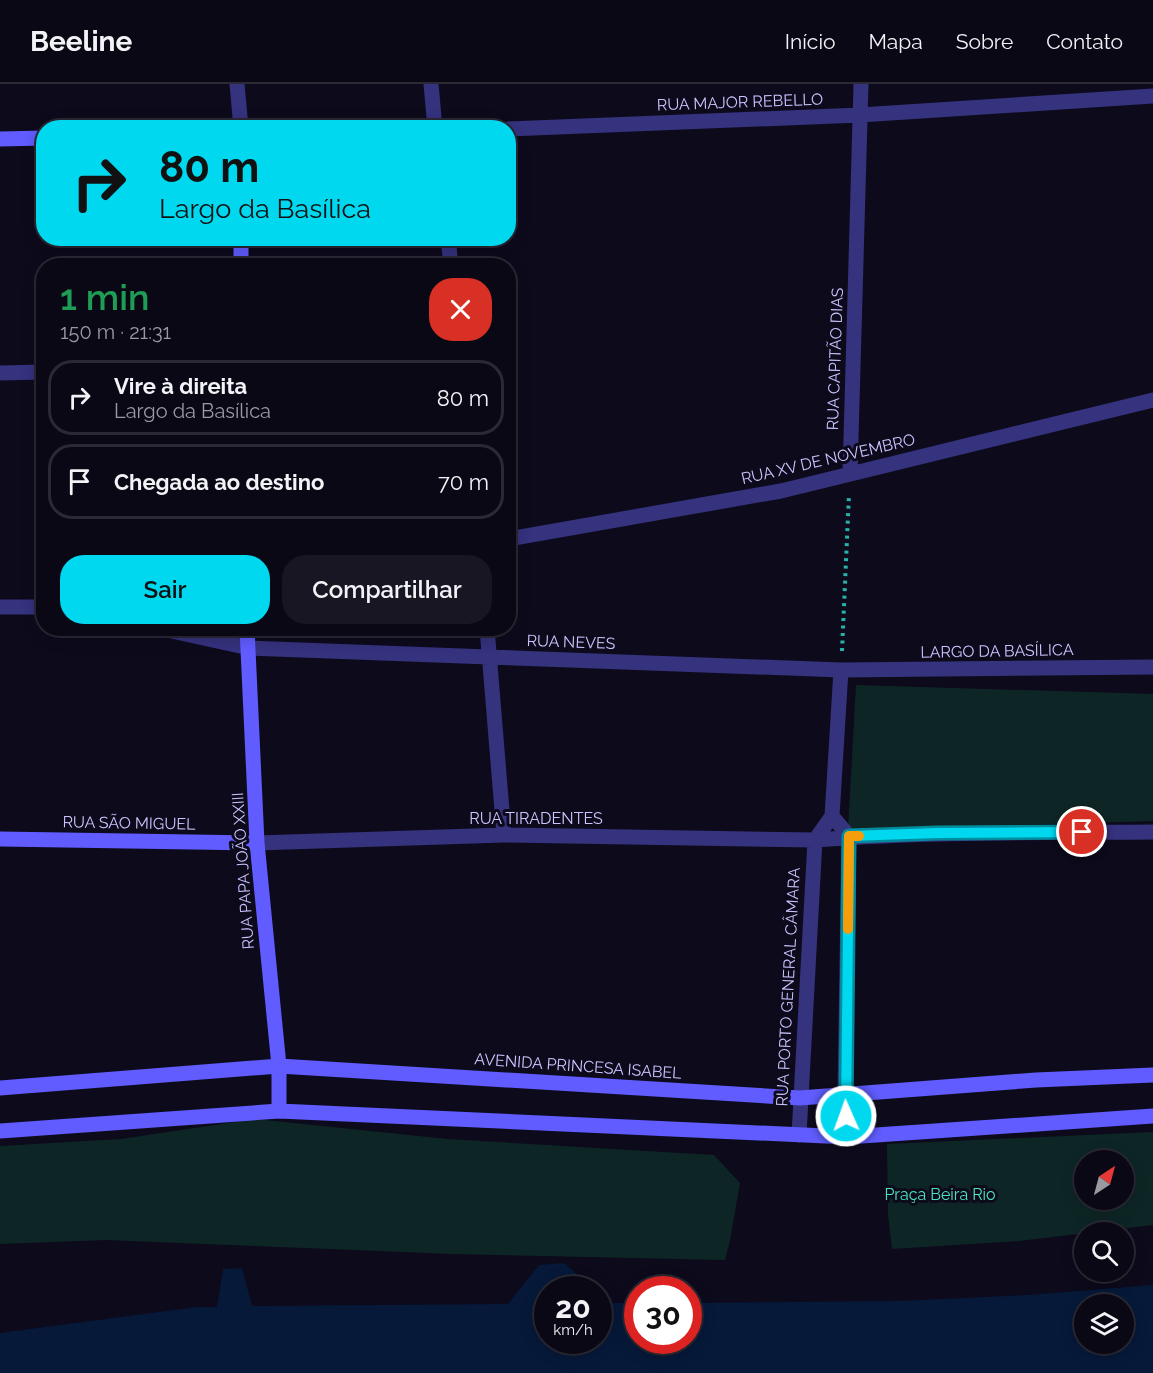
<!DOCTYPE html>
<html lang="pt">
<head>
<meta charset="utf-8">
<style>
  body { margin:0; font-family:Raleway,sans-serif; background:#181622; color:#f1f3f6; height:100vh; display:flex; flex-direction:column; font-size:22px; white-space:nowrap }
  * { box-sizing:border-box; margin:0 }
  p { font-size:20px; color:#999aa0 }
  .icon { flex:none; width:33px; height:33px; fill:none; stroke:currentColor; stroke-width:2; stroke-linecap:round; stroke-linejoin:round }
  .map { position:relative; flex:1; overflow:hidden }
  .details { position:absolute; left:36px; top:174px; width:480px; height:378px; display:flex; flex-direction:column; background:#0a0815; border-radius:24px; box-shadow:0 3px 15px #0003,0 0 0 2px #2a2934 }
  .details>* { flex:none }
  .banner { position:absolute; left:36px; top:36px; width:480px; height:126px; border-radius:24px; box-shadow:0 3px 15px #0003,0 0 0 2px #2a2934; background:#00d8f0; color:#111; overflow:hidden }
  .needle { width:39px; rotate:36deg }
  .buttons { position:absolute; left:1074px; top:1066px; display:grid; gap:12px }
  .buttons a { display:grid; place-items:center; width:60px; height:60px; border-radius:50%; background:#0a0815; box-shadow:0 3px 15px #0003,0 0 0 2px #2a2934; font-size:30px }
  .speed { position:absolute; left:534px; top:1192px; display:flex; gap:12px; font-size:30px; font-weight:700; text-align:center }
  .speed>* { display:grid; place-content:center; width:78px; height:78px; border-radius:50%; background:#0a0815; box-shadow:0 3px 15px #0003,0 0 0 2px #2a2934; line-height:1 }
  .speed small { font-size:15px; font-weight:400 }
  .speed .limit { border:9px solid #d22; background:#fff; color:#111 }
  .pin { position:absolute; display:grid; place-items:center; width:51px; height:51px; color:#fff; margin:-26px; border:3px solid #fff; border-radius:50%; box-shadow:0 2px 6px #0007 }
  .me { position:absolute; width:66px; margin:-33px; rotate:358deg; stroke-linejoin:round; filter:drop-shadow(0 0 4px #0008) }
  .turn { display:flex; align-items:center; gap:21px; height:126px; padding:0 24px; font-size:27px }
  .turn .icon { width:78px; height:78px; stroke-width:2.5 }
  .turn b { display:block; font-size:42px; line-height:51px }
  .round { display:grid; place-items:center; flex:none; width:63px; height:63px; border-radius:24px; background:#181622 }
  .summary { display:flex; align-items:center; justify-content:space-between; height:102px; padding:0 24px }
  h1 { font-size:36px; font-weight:600; line-height:45px; color:#1e9e55 }
  .action { display:flex; gap:12px; margin-top:auto; padding:12px 24px }
  .action a { flex:1; height:69px; border-radius:24px; background:#00d8f0; color:#111; font-size:24px; font-weight:600; line-height:69px; text-align:center }
  .action a+a { background:#181622; color:#f1f3f6 }
  ul { padding:0; list-style:none }
  li { display:flex; align-items:center; gap:18px; height:75px; margin:0 12px 9px; padding:0 12px; border:3px solid #2a2934; border-radius:24px }
  li div { flex:1 }
  li b { display:block; font-size:22px }
  li em { font-style:normal }
  header { display:flex; align-items:center; gap:36px; box-sizing:border-box; height:84px; padding:0 30px; background:#0a0815; border-bottom:2px solid #2a2934 }
  header strong { font-size:28px }
  nav { display:flex; gap:33px; margin-inline-start:auto; font-size:21px }
  .map>svg:first-child { display:block }
</style>
</head>
<body>
<header>
<strong>Beeline</strong>
<nav><a>Início</a><a>Mapa</a><a>Sobre</a><a>Contato</a></nav>
</header>
<div class="map">
<svg width="1153" height="1289" viewBox="0 0 1153 1289">
  <rect width="100%" height="100%" fill="#0d0a1c"/>
  <path fill="#0d2625" fill-rule="evenodd" d="M 856,601 L 1153,610 L 1153,737 L 848,746 Z
    M 255,1035 L 447,1055 L 714,1071 L 740,1099 L 730,1156 L 725,1176 L 453,1170 L 106,1156 L 0,1160 L 0,1062 L 121,1055 Z
    M 1153,1048 L 1153,1141 L 1019,1157 L 892,1165 L 888,1131 L 887,1060 ZM 1084,1077 L 1124,1077 L 1124,1116 L 1084,1116 Z"/>
  <path fill="#061939" fill-rule="evenodd" d="M 564,1179 L 596,1206 L 548,1206 L 548,1257 L 598,1257 L 599,1208 L 613,1219 L 637,1219 L 638,1257 L 688,1257 L 689,1219 L 899,1217 L 1028,1211 L 1153,1201 L 1153,1289 L 0,1289 L 0,1249 L 197,1223 L 217,1223 L 223,1185 L 242,1184 L 252,1222 L 508,1220 L 539,1181 ZM 1084,1221 L 1124,1221 L 1124,1260 L 1084,1260 Z"/>
  <g fill="none" stroke-linecap="round" stroke-linejoin="round">
    <path stroke="#26b2a9" stroke-width="4" stroke-dasharray="3 4.5" stroke-linecap="butt" d="M 842,567 L 849,410"/>
    <path stroke="#35327e" stroke-width="15" d="M 237,0 L 241,44
      M 431,0 L 435,44
      M 508,45 L 860,31 L 1153,12
      M 448,154 L 451,182
      M 0,289 L 44,288
      M 850,390 L 861,0
      M 508,455 L 781,407 L 1153,316
      M 0,523 L 44,523
      M 158,544 L 249,564 L 489,573 L 841,586 L 1153,583
      M 487,544 L 504,751
      M 832,732 L 849,752 L 845,1011 L 847,1053
      M 815,756 L 832,732 L 841,586
      M 257,759 L 504,751 L 815,756 C 927,747 1040,749 1153,748
      M 799,1051 L 815,756"/>
    <path stroke="#605cff" stroke-width="15" d="M 0,55 L 44,54
      M 241,154 L 241,182
      M 247,544 L 257,759 L 279,982 L 279,1027
      M 0,755 L 257,759
      M 0,1004 L 279,982 L 800,1014 L 1036,996 L 1153,991
      M 0,1047 L 279,1027 L 847,1053 L 1153,1032"/>
  </g>
  <g fill="none" stroke-linecap="round" stroke-linejoin="round">
    <g stroke="#008c9c" stroke-width="15">
      <path id="route" d="M 846,1032 L 849,752 L 938,749 L 1082,748"/>
    </g>
    <use href="#route" stroke="#00d8f0" stroke-width="10"/>
    <path stroke="#f59e0b" stroke-width="10" d="M 848,845 L 849,752 L 859,752"/>
  </g>
  <g text-anchor="middle" dominant-baseline="central" stroke-width="6" stroke-linejoin="round" paint-order="stroke">
    <g font-size="16" fill="#cbc5ff" stroke="#0d0a1c">
      <text transform="translate(740 18) rotate(-2)">RUA MAJOR REBELLO</text>
      <text transform="translate(835 275) rotate(-88)">RUA CAPITÃO DIAS</text>
      <text transform="translate(828 375) rotate(-13)">RUA XV DE NOVEMBRO</text>
      <text transform="translate(571 558) rotate(2)">RUA NEVES</text>
      <text transform="translate(997 567) rotate(-1)">LARGO DA BASÍLICA</text>
      <text x="536" y="734">RUA TIRADENTES</text>
      <text transform="translate(129 739) rotate(1)">RUA SÃO MIGUEL</text>
      <text transform="translate(243 787) rotate(-94)">RUA PAPA JOÃO XXIII</text>
      <text transform="translate(788 903) rotate(-87)">RUA PORTO GENERAL CÂMARA</text>
      <text transform="translate(578 982) rotate(4)">AVENIDA PRINCESA ISABEL</text>
    </g>
    <g font-size="16" fill="#4ce4be" stroke="#0d0a1c">
      <text x="940" y="1110">Praça Beira Rio</text>
    </g>
  </g>
</svg>
<div class="buttons">
<a><svg class="needle" viewBox="-14 -14 28 28"><path d="M0-13l5 13h-10z" fill="#e53935"/><path d="M0 13l5-13h-10z" fill="#999aa0"/></svg></a>
<a><svg class="icon" aria-label="search" viewBox="0 0 24 24"><circle cx="10" cy="10" r="6"/><path d="M15 15l6 6"/></svg></a>
<a><svg class="icon" aria-label="layers" viewBox="0 0 24 24"><path d="M12 4l9 5-9 5-9-5zM3 14l9 5 9-5"/></svg></a>
</div>
<div class="speed"><div>20<small>km/h</small></div><div class="limit">30</div></div>
<div class="pin" style="left:1082px;top:748px;background:#d93025"><svg class="icon" aria-label="arrive" viewBox="0 0 24 24"><path d="M6 21V4h12l-3 4 3 4H6"/></svg></div>
<svg class="me" style="left:846px;top:1032px" viewBox="-20 -20 40 40"><circle r="17" fill="#00d8f0" stroke="#fff" stroke-width="3"/><path d="M0-11L8 9 0 5-8 9z" fill="#fff"/></svg>
<div class="banner">
<div class="turn"><svg class="icon" aria-label="right" viewBox="0 0 24 24"><path d="M7 20v-9h11M14 6l5 5-5 5"/></svg><div><b>80 m</b>Largo da Basílica</div></div>
</div>
<section class="details">
<div class="summary"><div><h1>1 min</h1><p>150 m · 21:31</p></div><a class="round" style="background:#d93025;color:#fff"><svg class="icon" aria-label="close" viewBox="0 0 24 24"><path d="M6 6l12 12M18 6L6 18"/></svg></a></div>
<ul>
<li><svg class="icon" aria-label="right" viewBox="0 0 24 24"><path d="M7 20v-9h11M14 6l5 5-5 5"/></svg><div><b>Vire à direita</b><p>Largo da Basílica</p></div><em>80 m</em></li>
<li><svg class="icon" aria-label="arrive" viewBox="0 0 24 24"><path d="M6 21V4h12l-3 4 3 4H6"/></svg><div><b>Chegada ao destino</b></div><em>70 m</em></li>
</ul>
<div class="action"><a>Sair</a><a>Compartilhar</a></div>
</section>
</div>
</body>
</html>
